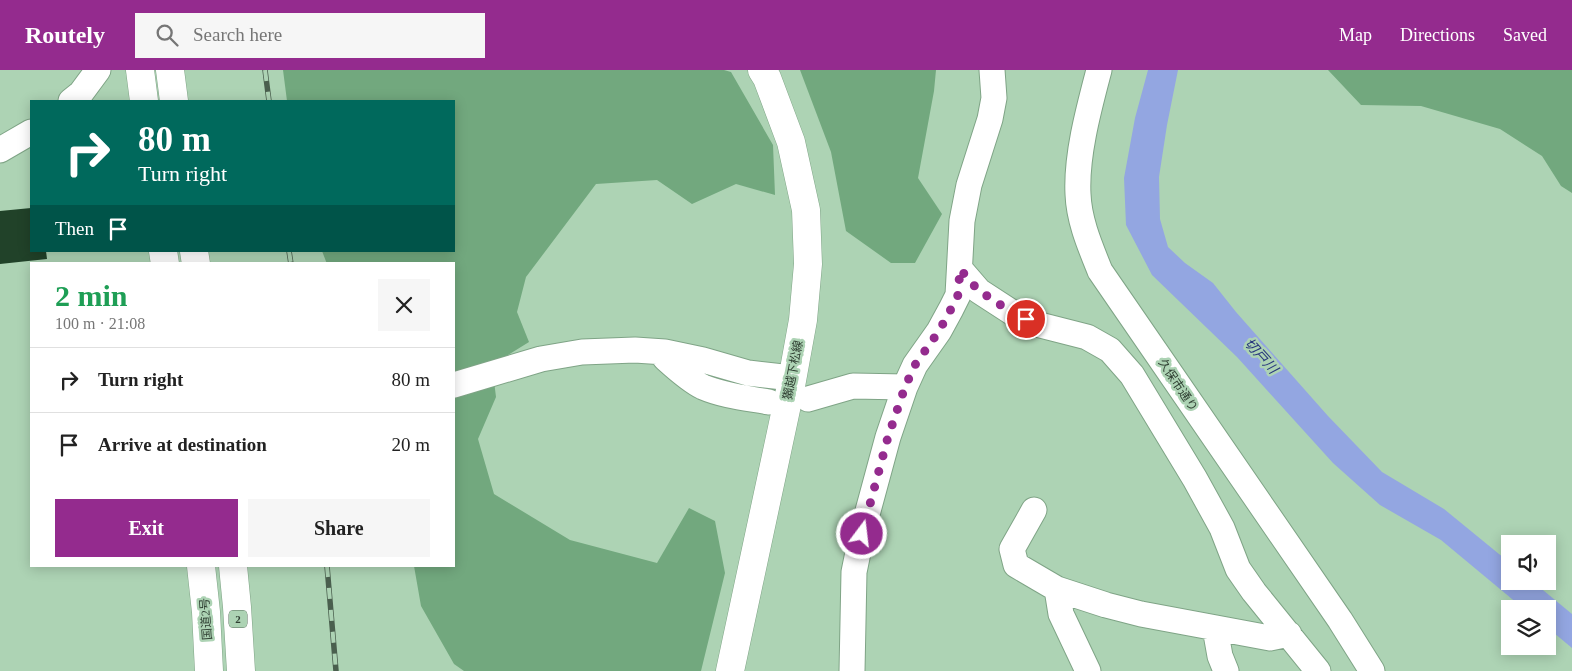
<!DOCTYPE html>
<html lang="en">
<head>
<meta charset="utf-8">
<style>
  body { margin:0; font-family:"Times New Roman","Noto Sans JP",serif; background:#f6f6f6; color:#222; height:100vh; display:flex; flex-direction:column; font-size:19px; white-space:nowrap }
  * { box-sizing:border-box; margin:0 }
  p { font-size:16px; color:#767676 }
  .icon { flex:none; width:28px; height:28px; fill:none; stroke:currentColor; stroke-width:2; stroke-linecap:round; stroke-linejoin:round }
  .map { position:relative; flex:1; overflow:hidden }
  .drawer { position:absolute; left:30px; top:192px; width:425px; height:305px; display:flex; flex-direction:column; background:#fff; border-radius:0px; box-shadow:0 2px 12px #0003 }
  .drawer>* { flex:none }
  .guide { position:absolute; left:30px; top:30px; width:425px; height:152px; border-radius:0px; box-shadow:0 2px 12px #0003; background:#00695c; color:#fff; overflow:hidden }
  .controls { position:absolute; left:1501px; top:465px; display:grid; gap:10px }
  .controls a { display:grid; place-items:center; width:55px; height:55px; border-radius:0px; background:#fff; box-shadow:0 2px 12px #0003; font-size:25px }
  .pin { position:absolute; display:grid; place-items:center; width:42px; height:42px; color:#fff; margin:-21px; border:2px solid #fff; border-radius:50%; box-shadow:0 1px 5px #0007 }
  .me { position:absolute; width:55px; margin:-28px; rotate:15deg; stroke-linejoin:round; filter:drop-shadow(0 0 4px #0008) }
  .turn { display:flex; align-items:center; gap:18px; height:105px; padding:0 25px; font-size:22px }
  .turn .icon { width:65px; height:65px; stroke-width:2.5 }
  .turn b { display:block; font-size:35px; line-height:42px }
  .then { display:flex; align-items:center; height:48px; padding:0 25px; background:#0003; gap:10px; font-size:19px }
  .round { display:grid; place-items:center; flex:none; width:52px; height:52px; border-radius:0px; background:#f6f6f6 }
  .headline { display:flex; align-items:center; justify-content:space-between; height:85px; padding:0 25px }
  h1 { font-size:30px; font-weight:700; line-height:38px; color:#1e9e55 }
  .action { display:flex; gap:10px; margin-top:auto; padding:10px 25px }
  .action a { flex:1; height:58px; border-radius:0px; background:#942b8e; color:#fff; font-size:20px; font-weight:700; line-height:58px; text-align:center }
  .action a+a { background:#f6f6f6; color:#222 }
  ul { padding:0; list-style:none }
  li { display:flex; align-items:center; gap:15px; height:65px; padding:0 25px; border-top:1px solid #e0e0e0 }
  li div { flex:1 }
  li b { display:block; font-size:19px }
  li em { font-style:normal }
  header { display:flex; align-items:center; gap:30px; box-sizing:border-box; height:70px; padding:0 25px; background:#942b8e; color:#fff }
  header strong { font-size:24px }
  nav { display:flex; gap:28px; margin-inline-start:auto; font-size:18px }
  .search { width:350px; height:45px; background:#f6f6f6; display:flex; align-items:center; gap:12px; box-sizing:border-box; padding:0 18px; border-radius:0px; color:#767676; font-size:19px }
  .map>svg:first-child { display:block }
</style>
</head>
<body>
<header>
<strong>Routely</strong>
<div class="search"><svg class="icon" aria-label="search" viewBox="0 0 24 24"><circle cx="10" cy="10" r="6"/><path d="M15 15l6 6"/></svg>Search here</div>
<nav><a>Map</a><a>Directions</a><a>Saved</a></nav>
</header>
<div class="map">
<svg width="1572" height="601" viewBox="0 0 1572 601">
  <rect width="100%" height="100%" fill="#add3b4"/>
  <path fill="#72a87e" d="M 283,0 L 724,0 L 731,2 L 773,75 L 775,125 L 736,114 L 692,134 L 657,110 L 596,114 L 526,207 L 517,242 L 529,272 L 492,295 L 496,327 L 478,369 L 494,424 L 570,470 L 657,493 L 689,438 L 715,451 L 725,503 L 701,601 L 464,601 L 454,594 L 421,536 L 414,496 L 454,496 L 454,194 L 327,194 L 322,181 L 454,181 L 454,31 L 287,31 Z
    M 800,0 L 936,0 L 934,21 L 918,108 L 942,144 L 915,193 L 891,193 L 846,161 L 831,82 Z
    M 1328,0 L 1572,0 L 1572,123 L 1561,116 L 1542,86 L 1500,59 L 1421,36 L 1361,35 Z"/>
  <path fill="#93a6e1" d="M 1148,0 L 1178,0 L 1167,55 L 1159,107 L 1160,149 L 1168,177 L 1185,193 L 1213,213 L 1236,242 L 1328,346 L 1382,402 L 1444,439 L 1510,493 L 1510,511 L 1532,511 L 1572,544 L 1572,578 L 1548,558 L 1548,539 L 1524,539 L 1441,470 L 1380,435 L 1333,393 L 1237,287 L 1152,205 L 1126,155 L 1124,108 L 1135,48 Z"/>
  <path fill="#214229" d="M 31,138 L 31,181 L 46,181 L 47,189 L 0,194 L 0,141 Z"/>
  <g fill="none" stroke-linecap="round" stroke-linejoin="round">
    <g stroke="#7fa486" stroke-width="27">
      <path id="minor" d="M 1099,0 C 1089,38 1076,85 1078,124 C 1079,151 1090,176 1100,201 L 1340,550 L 1372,601
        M 71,31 L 81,23 L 98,0
        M 0,80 L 31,62
        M 960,199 L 979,221 L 1016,245 L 1036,254 L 1087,267 L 1110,280 L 1132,305 L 1195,409 L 1222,458 L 1238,499 L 1254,522 L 1318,601
        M 665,282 L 665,288 C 676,298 689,310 703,317 C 724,326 747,328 769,332
        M 454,315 L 541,289 L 582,282 L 635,280 L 665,282 L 703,290 L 748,303 L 792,308
        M 808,329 L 853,316 L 905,317
        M 1034,440 L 1012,479 L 1016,495 L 1057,519 L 1106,535 L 1141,544 L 1270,568 L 1289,564
        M 1057,519 L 1061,544 L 1088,601
        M 1215,558 L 1220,586 L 1226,601
        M 852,601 L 854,502 L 862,463 L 888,367 L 905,317 L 915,295 L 939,261 L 951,239 L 958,225 L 962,151 L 969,115 L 990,49 L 994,28 L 992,0"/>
    </g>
    <g stroke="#7fa486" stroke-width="29">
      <path id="major" d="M 730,601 L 791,316 L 803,250 L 808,194 L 806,140 L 791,72 L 767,8 L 762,0"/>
    </g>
    <g stroke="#7fa486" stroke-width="29">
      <path id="highway" d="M 140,0 L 144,31
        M 170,0 L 174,31
        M 163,181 L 165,194
        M 194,181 L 196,194
        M 201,496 L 206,542 L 209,601
        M 233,496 L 237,537 L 241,601"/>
    </g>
    <use href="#minor" stroke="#fff" stroke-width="25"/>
    <use href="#major" stroke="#fff" stroke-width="28"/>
    <use href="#highway" stroke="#fff" stroke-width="28"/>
    <g stroke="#4a5f4e" stroke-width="5.5">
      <path id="rail" d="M 265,0 L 269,31
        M 289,181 L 291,194
        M 327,496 L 336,601"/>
    </g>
    <use href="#rail" stroke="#add3b4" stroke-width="4" stroke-dasharray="11" stroke-linecap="butt"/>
  </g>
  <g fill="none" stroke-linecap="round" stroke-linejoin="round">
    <path stroke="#942b8e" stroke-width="9" stroke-dasharray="0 16.2" d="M 862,464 L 888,367 L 905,317 L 915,295 L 939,261 L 951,239 L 958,225 L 960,199 L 978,220 L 1016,245 L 1026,249"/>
  </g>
  <g text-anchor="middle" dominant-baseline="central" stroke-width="5" stroke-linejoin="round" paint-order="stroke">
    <rect fill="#add3b4" stroke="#566c5a" stroke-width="1" x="229" y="540.5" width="18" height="17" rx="4"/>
    <g font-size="11" font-weight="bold" fill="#304033">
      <text x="238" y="549">2</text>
    </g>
    <g font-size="12" fill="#304033" stroke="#add3b4">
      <text transform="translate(793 300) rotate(-79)">獺越下松線</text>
      <text transform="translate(1178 315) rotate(56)">久保市通り</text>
      <text transform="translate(206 549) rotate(-94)">国道2号</text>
    </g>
    <g font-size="14" font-style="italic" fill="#28377d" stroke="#add3b4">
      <text transform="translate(1261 286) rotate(48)">切戸川</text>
    </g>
  </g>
</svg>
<div class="controls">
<a><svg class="icon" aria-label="sound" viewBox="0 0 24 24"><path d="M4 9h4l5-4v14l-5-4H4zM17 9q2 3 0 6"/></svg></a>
<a><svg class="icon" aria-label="layers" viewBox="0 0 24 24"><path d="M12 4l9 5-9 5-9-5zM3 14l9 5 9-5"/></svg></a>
</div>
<div class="pin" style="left:1026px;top:249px;background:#d93025"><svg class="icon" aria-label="arrive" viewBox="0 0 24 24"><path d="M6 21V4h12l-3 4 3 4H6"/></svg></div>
<svg class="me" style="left:862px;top:464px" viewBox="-20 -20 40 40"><circle r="17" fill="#942b8e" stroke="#fff" stroke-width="3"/><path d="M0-11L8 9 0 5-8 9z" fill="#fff"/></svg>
<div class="guide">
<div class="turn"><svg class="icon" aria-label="right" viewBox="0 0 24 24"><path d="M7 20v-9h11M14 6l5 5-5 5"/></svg><div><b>80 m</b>Turn right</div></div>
<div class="then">Then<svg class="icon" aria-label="arrive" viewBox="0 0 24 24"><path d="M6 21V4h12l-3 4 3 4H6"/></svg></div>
</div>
<section class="drawer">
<div class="headline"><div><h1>2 min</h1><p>100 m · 21:08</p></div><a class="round"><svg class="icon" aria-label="close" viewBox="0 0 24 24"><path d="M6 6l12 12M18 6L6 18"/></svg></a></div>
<ul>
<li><svg class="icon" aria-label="right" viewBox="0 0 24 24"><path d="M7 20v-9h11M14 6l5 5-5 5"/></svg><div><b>Turn right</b></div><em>80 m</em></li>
<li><svg class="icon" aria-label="arrive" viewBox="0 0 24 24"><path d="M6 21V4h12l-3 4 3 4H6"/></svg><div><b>Arrive at destination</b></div><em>20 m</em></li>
</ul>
<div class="action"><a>Exit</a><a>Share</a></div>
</section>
</div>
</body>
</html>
